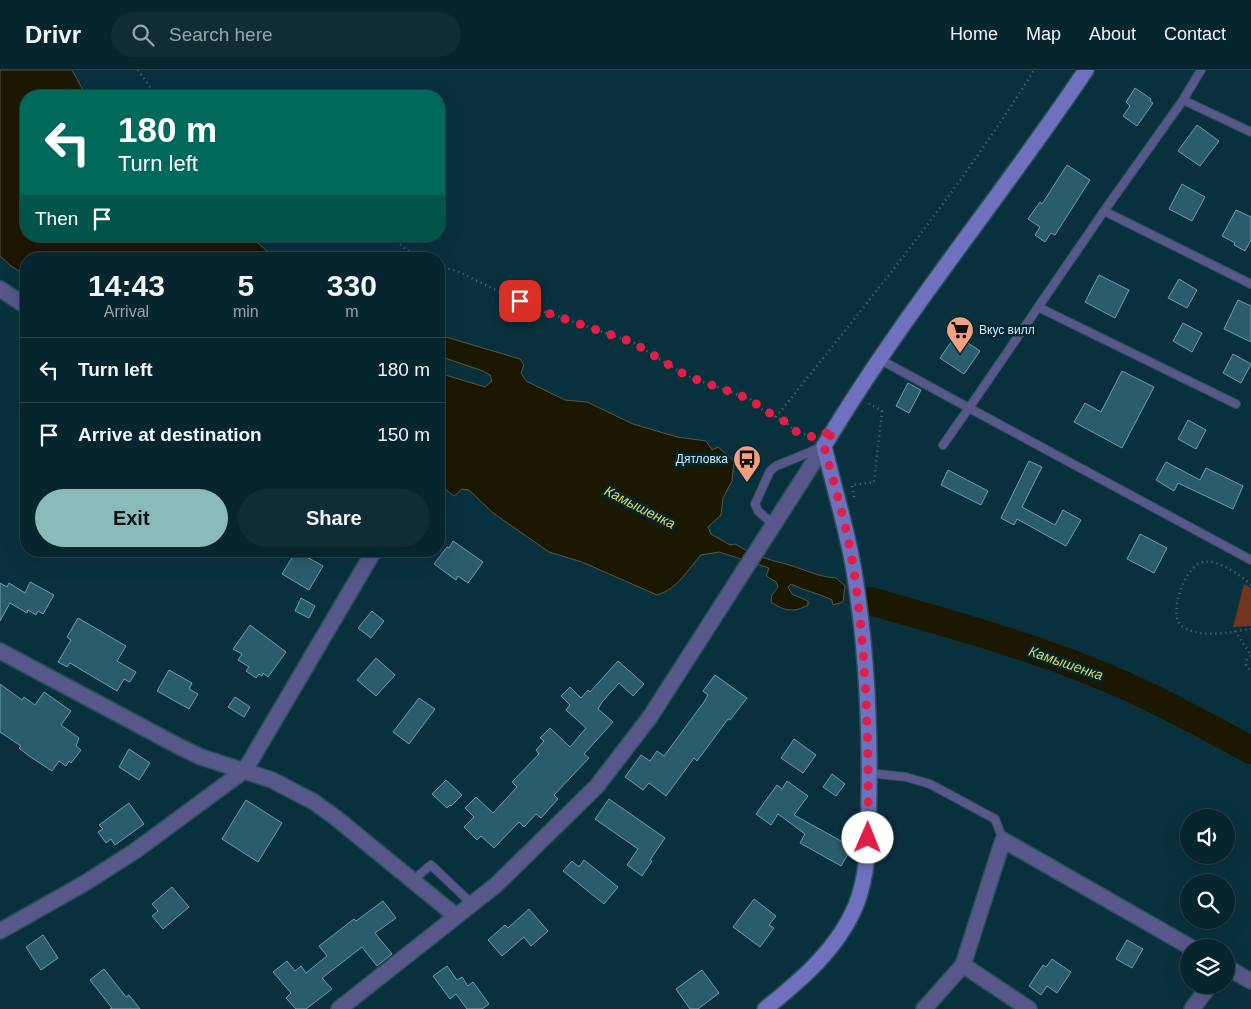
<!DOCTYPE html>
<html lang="en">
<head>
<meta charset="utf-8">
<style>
  body { margin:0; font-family:Arial,sans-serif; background:#102d36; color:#f1f3f6; height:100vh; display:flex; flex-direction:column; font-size:19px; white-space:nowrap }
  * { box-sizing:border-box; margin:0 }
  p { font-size:16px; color:#98a5aa }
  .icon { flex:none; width:28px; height:28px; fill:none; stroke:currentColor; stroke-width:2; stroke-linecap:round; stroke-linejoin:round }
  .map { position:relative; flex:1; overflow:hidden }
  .sheet { position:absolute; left:20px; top:182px; width:425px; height:305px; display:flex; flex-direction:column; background:#07252e; border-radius:20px; box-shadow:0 5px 20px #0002,0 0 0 1px #28424a }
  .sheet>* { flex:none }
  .top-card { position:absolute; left:20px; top:20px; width:425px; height:152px; border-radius:20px; box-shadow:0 5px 20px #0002,0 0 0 1px #28424a; background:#00695c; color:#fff; overflow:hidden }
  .controls { position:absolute; left:1180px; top:739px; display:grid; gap:10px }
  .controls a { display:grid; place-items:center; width:55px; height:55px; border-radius:50%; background:#07252e; box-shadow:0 5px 20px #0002,0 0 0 1px #28424a; font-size:25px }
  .pin { position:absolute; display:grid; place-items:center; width:42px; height:42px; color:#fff; margin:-21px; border-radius:10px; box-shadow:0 2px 8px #0006 }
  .me { position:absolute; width:55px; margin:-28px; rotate:1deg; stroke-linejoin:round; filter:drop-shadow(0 0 4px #0008) }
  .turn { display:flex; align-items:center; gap:18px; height:105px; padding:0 15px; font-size:22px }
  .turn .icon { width:65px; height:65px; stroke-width:2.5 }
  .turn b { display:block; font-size:35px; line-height:42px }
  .then { display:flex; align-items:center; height:48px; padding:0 15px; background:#0003; gap:10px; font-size:19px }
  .eta { display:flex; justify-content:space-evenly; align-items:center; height:85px; text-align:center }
  .eta b { font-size:30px; font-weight:700; line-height:35px }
  .action { display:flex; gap:10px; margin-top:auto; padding:10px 15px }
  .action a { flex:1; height:58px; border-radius:30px; background:#8bbbb9; color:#111; font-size:20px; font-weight:700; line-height:58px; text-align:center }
  .action a+a { background:#102d36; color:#f1f3f6 }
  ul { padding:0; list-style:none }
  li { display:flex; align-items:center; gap:15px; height:65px; padding:0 15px; border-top:1px solid #28424a }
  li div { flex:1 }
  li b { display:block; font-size:19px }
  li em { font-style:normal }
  header { display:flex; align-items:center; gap:30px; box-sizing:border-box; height:70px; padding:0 25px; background:#07252e; border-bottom:1px solid #28424a }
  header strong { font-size:24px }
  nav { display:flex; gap:28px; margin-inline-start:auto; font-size:18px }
  .search { width:350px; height:45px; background:#102d36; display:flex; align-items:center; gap:12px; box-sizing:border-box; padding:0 18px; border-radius:28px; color:#98a5aa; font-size:19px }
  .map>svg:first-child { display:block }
</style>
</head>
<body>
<header>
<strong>Drivr</strong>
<div class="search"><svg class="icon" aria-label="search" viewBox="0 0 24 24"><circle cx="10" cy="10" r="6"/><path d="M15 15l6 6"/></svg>Search here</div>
<nav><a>Home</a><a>Map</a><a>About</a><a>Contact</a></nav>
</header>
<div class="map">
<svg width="1251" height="939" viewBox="0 0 1251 939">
  <rect width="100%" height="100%" fill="#09313d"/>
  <path fill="#71351d" d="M 1244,514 L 1251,518 L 1251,556 L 1233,557 Z"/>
  <path fill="#1c1800" stroke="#53584a" d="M 0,0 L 72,0 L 86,26 L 26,26 L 26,166 L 250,166 L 276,189 L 26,189 L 26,205 L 11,196 L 0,186 Z
    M 439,265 L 520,289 L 524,295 L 521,303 L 526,311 L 565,330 L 587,332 L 633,354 L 677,367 L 706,371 L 712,380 L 718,377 L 734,391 L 732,411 L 723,428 L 721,445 L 708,457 L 711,464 L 730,475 L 735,474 C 751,484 768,490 786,494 C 804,499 818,507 836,508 L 845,516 L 843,532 L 833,535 L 832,530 C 819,523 804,521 791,514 L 788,517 L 792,524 L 808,531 L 808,535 C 794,543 784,541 771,532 L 772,525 L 778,517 L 776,512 L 766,506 L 769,498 L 719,482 L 701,485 C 687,500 678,519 657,525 L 582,492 L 549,482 L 493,443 L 469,420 L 462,419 L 454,426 L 441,416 L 439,401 L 439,303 L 485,317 L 492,311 L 490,305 L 483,301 L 439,286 Z"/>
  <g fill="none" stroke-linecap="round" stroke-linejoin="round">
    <path stroke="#1c1800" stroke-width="28" d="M 870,531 C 954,555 1039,578 1119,613 C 1164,632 1207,657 1251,680"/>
  </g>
  <path fill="#2b5c6c" stroke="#6b9daf" d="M 1135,18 L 1151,29 L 1150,31 L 1153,33 L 1137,56 L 1123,46 L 1130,36 L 1126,32 Z
    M 1197,55 L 1219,71 L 1200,96 L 1178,81 Z
    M 1067,95 L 1090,110 L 1055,165 L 1051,163 L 1045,172 L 1035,165 L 1040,157 L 1028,149 L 1040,132 L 1042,134 Z
    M 1182,114 L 1205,127 L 1192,151 L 1169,139 Z
    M 1236,140 L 1251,147 L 1251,170 L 1245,181 L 1234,175 L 1235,173 L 1222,166 Z
    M 1099,205 L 1129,220 L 1115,248 L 1085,232 Z
    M 1179,209 L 1197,220 L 1187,238 L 1168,228 Z
    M 1238,230 L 1251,236 L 1251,272 L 1224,259 Z
    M 1183,253 L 1202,263 L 1192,282 L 1173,271 Z
    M 956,265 L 980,281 L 964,304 L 940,288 Z
    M 1233,284 L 1251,294 L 1241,313 L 1223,303 Z
    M 1122,301 L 1154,317 L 1122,378 L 1074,352 L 1085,333 L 1101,342 Z
    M 908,313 L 921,320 L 909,343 L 896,336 Z
    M 1188,350 L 1206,360 L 1196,379 L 1178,369 Z
    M 1029,391 L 1042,397 L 1022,437 L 1055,455 L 1063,440 L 1081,450 L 1066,476 L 1017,449 L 1014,455 L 1001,448 Z
    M 1166,392 L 1200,410 L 1206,398 L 1243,416 L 1233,439 L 1178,413 L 1174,421 L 1156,410 Z
    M 948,400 L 988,421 L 981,435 L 941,415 Z
    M 1140,464 L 1167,478 L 1154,503 L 1127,489 Z
    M 453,471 L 483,492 L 468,513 L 458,506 L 456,510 L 434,494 L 447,477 L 449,478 Z
    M 296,481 L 323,496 L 309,520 L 282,504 Z
    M 30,512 L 54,525 L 43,544 L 38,541 L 36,545 L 28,540 L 27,543 L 10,533 L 0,551 L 0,513 L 7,517 L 9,513 L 25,523 Z
    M 301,528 L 315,536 L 309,548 L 295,541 Z
    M 372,541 L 384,551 L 371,568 L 358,558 Z
    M 78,548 L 126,576 L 117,591 L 136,602 L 130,612 L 124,609 L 117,621 L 70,593 L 67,597 L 58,592 L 71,570 L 67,567 Z
    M 250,555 L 286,582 L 268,607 L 263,603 L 262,606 L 259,604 L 256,608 L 246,601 L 249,597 L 238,590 L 242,584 L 233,579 Z
    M 376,588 L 395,605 L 376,626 L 357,610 Z
    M 618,591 L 644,614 L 633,626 L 619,613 L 602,632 L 598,639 L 613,652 L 584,684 L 589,688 L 554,725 L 558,729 L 541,748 L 536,744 L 524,757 L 519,752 L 494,778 L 481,766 L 477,770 L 464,757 L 474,747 L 465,738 L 476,727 L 493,743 L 517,717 L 512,712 L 539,684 L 536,680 L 544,671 L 540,668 L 550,658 L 570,677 L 586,658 L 566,640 L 570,635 L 561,626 L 570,617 L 581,628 L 588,620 L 590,622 Z
    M 169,600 L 192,613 L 189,619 L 198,624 L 189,639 L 157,621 Z
    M 715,605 L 747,628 L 730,650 L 728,649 L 697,691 L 694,688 L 666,726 L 649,713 L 643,720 L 625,707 L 641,685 L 650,691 L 657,681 L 664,686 L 704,632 L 708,625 L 703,621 Z
    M 0,614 L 22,630 L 24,627 L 35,635 L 44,622 L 71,641 L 61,655 L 79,668 L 76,676 L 81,680 L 71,693 L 69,691 L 66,696 L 59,691 L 52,701 L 29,686 L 19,678 L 21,676 L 0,662 Z
    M 235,627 L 250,637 L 244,647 L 228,637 Z
    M 419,628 L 435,639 L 409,674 L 393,662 Z
    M 794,669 L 816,685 L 803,703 L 781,688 Z
    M 129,679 L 150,693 L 139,710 L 119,697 Z
    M 832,704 L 845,714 L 836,726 L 823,717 Z
    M 446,710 L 462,725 L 451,736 L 450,735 L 447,738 L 432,724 Z
    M 787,711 L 808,726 L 794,745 L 852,777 L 841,796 L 800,773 L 805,764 L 778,744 L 771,755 L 756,744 L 777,715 L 782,719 Z
    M 609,729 L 665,768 L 650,790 L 652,791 L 642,806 L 627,795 L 638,779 L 595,749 Z
    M 246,730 L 282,753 L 258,792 L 222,769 Z
    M 129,733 L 144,754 L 115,775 L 111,769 L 106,773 L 98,762 L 103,759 L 99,755 Z
    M 584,790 L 618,817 L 604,834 L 563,801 L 572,791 L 579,797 Z
    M 172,817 L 189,837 L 163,859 L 152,846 L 158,841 L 152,834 Z
    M 754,829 L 776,846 L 769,855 L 774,858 L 760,877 L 733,857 Z
    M 383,831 L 396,848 L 375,863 L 392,884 L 377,896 L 362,877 L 322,908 L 332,919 L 306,939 L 296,939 L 286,928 L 291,923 L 273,902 L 287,891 L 295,901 L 301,896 L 306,903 L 327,886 L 319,876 L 354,849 L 356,851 Z
    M 529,839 L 548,861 L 531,876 L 524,867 L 502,886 L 488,870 L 505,855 L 508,858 Z
    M 43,865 L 58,888 L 41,900 L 26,877 Z
    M 1127,870 L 1143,879 L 1132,898 L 1116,889 Z
    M 1052,889 L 1071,902 L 1057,923 L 1047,916 L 1041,925 L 1029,916 L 1043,895 L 1046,897 Z
    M 447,896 L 457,910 L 462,907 L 468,916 L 473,912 L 489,934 L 482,939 L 467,939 L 456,924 L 450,929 L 433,906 Z
    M 104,899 L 126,927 L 129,925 L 140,939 L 110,939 L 112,938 L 90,910 Z
    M 702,900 L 719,923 L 698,939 L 690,939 L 676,919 Z"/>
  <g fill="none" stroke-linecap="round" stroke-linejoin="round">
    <g stroke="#294f5b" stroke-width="10">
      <path id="lane" d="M 1183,30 L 1251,62
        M 1104,141 L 1251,214
        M 1038,237 L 1236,334
        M 879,289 L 969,338 L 1104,141 L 1183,30 L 1201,0
        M 943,375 L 969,338 L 1251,490
        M 774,455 L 758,441 L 755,434 L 770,401 L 776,396 L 820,378
        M 869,703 L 906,707 L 930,714 L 995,749 L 1003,770
        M 413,810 L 431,795 L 472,834"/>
    </g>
    <g stroke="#294f5b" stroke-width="18">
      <path id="street" d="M 0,219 L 26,236
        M 0,581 L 180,677 L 201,687 L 272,710 L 314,732 L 336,748 L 456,846
        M 0,861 L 85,813 L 135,781 L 245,700 L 374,481
        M 963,895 L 1029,939
        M 1226,897 L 1251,911
        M 339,939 L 496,815 L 597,716 L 650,647 L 824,376
        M 924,939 L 963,895 L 1003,770 L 1192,878
        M 1192,939 L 1210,915"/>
    </g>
    <g stroke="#294f5b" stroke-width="18">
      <path id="secondary" d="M 765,939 C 801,910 838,879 856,835 C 870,800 868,761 869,723 C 870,650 866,574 854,501 C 847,459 834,418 824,376 C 902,245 1001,127 1086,0"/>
    </g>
    <path stroke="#4b6e7a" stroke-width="2.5" stroke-dasharray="1 4" stroke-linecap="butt" d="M 138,0 L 156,26
      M 388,166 L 420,189
      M 439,196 L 457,201 L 533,238 L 632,272 L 687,306 L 750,329 L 764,341 L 784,351 L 795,361 L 813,367
      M 776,347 C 866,234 958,123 1034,0
      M 854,427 L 852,415 L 874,412 L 882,341 L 868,333
      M 1251,515 C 1240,505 1218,489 1203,492 C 1185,495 1166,547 1183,557 C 1202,569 1230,562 1251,559
      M 1235,561 L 1251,585
      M 1251,586 L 1247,590 L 1246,595 L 1251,602"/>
    <use href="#lane" stroke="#575889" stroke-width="8"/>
    <use href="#street" stroke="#575889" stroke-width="15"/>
    <use href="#secondary" stroke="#6f70be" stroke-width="15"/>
  </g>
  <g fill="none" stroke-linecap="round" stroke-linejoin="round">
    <path stroke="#e11d48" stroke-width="9" stroke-dasharray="0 16.2" d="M 520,231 L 533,238 L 632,272 L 687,306 L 750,329 L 764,340 L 784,351 L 795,361 L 816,368 L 834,359 L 824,376 C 835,418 848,460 854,502 C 867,590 869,679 868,768"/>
  </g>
  <defs>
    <g id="supermarket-pin" transform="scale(1.4375)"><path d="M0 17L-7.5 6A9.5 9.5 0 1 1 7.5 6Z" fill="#f2a080" stroke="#002732"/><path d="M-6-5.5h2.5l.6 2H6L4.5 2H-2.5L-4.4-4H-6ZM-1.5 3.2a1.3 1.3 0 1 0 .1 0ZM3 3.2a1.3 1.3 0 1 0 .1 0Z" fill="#111"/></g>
    <g id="bus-pin" transform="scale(1.4375)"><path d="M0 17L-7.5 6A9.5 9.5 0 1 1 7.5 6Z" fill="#f2a080" stroke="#002732"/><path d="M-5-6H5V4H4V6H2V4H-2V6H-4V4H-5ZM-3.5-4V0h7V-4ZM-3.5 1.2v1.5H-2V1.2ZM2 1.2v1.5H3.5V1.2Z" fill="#111"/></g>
  </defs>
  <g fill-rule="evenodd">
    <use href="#supermarket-pin" x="960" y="260"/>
    <use href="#bus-pin" x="747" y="389"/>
  </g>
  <g text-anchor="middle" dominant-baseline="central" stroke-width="5" stroke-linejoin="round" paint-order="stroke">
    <g font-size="12" fill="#d3ecf6" stroke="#002732" text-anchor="start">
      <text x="979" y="260">Вкус вилл</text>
      <text x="728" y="389" text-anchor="end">Дятловка</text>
    </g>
    <g font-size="14" font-style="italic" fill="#e5d559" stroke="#002732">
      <text transform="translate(640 437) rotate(27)">Камышенка</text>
      <text transform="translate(1066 593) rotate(19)">Камышенка</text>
    </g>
  </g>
</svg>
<div class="controls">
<a><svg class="icon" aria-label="sound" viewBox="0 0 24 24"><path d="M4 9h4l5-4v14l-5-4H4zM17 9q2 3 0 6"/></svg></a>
<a><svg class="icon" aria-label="search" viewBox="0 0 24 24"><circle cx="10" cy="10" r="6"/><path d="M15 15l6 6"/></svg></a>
<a><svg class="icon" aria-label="layers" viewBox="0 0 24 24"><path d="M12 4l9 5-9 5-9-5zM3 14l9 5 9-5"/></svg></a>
</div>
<div class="pin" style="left:520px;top:231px;background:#d93025"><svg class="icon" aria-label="arrive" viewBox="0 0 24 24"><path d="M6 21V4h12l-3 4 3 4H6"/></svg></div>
<svg class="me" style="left:868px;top:768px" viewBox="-20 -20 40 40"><circle r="19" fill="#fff"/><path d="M0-13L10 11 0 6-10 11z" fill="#e11d48"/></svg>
<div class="top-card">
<div class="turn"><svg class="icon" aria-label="left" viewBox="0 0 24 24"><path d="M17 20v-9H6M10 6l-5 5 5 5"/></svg><div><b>180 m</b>Turn left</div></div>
<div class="then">Then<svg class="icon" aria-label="arrive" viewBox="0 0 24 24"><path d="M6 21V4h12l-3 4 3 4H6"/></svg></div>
</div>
<section class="sheet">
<div class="eta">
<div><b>14:43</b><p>Arrival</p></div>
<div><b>5</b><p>min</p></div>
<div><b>330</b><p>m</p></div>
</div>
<ul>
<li><svg class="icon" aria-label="left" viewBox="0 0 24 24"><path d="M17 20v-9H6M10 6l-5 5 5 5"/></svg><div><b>Turn left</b></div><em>180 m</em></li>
<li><svg class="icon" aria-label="arrive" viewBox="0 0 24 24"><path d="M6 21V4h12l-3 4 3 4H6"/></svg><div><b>Arrive at destination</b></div><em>150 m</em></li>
</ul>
<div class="action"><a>Exit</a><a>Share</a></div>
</section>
</div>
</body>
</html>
